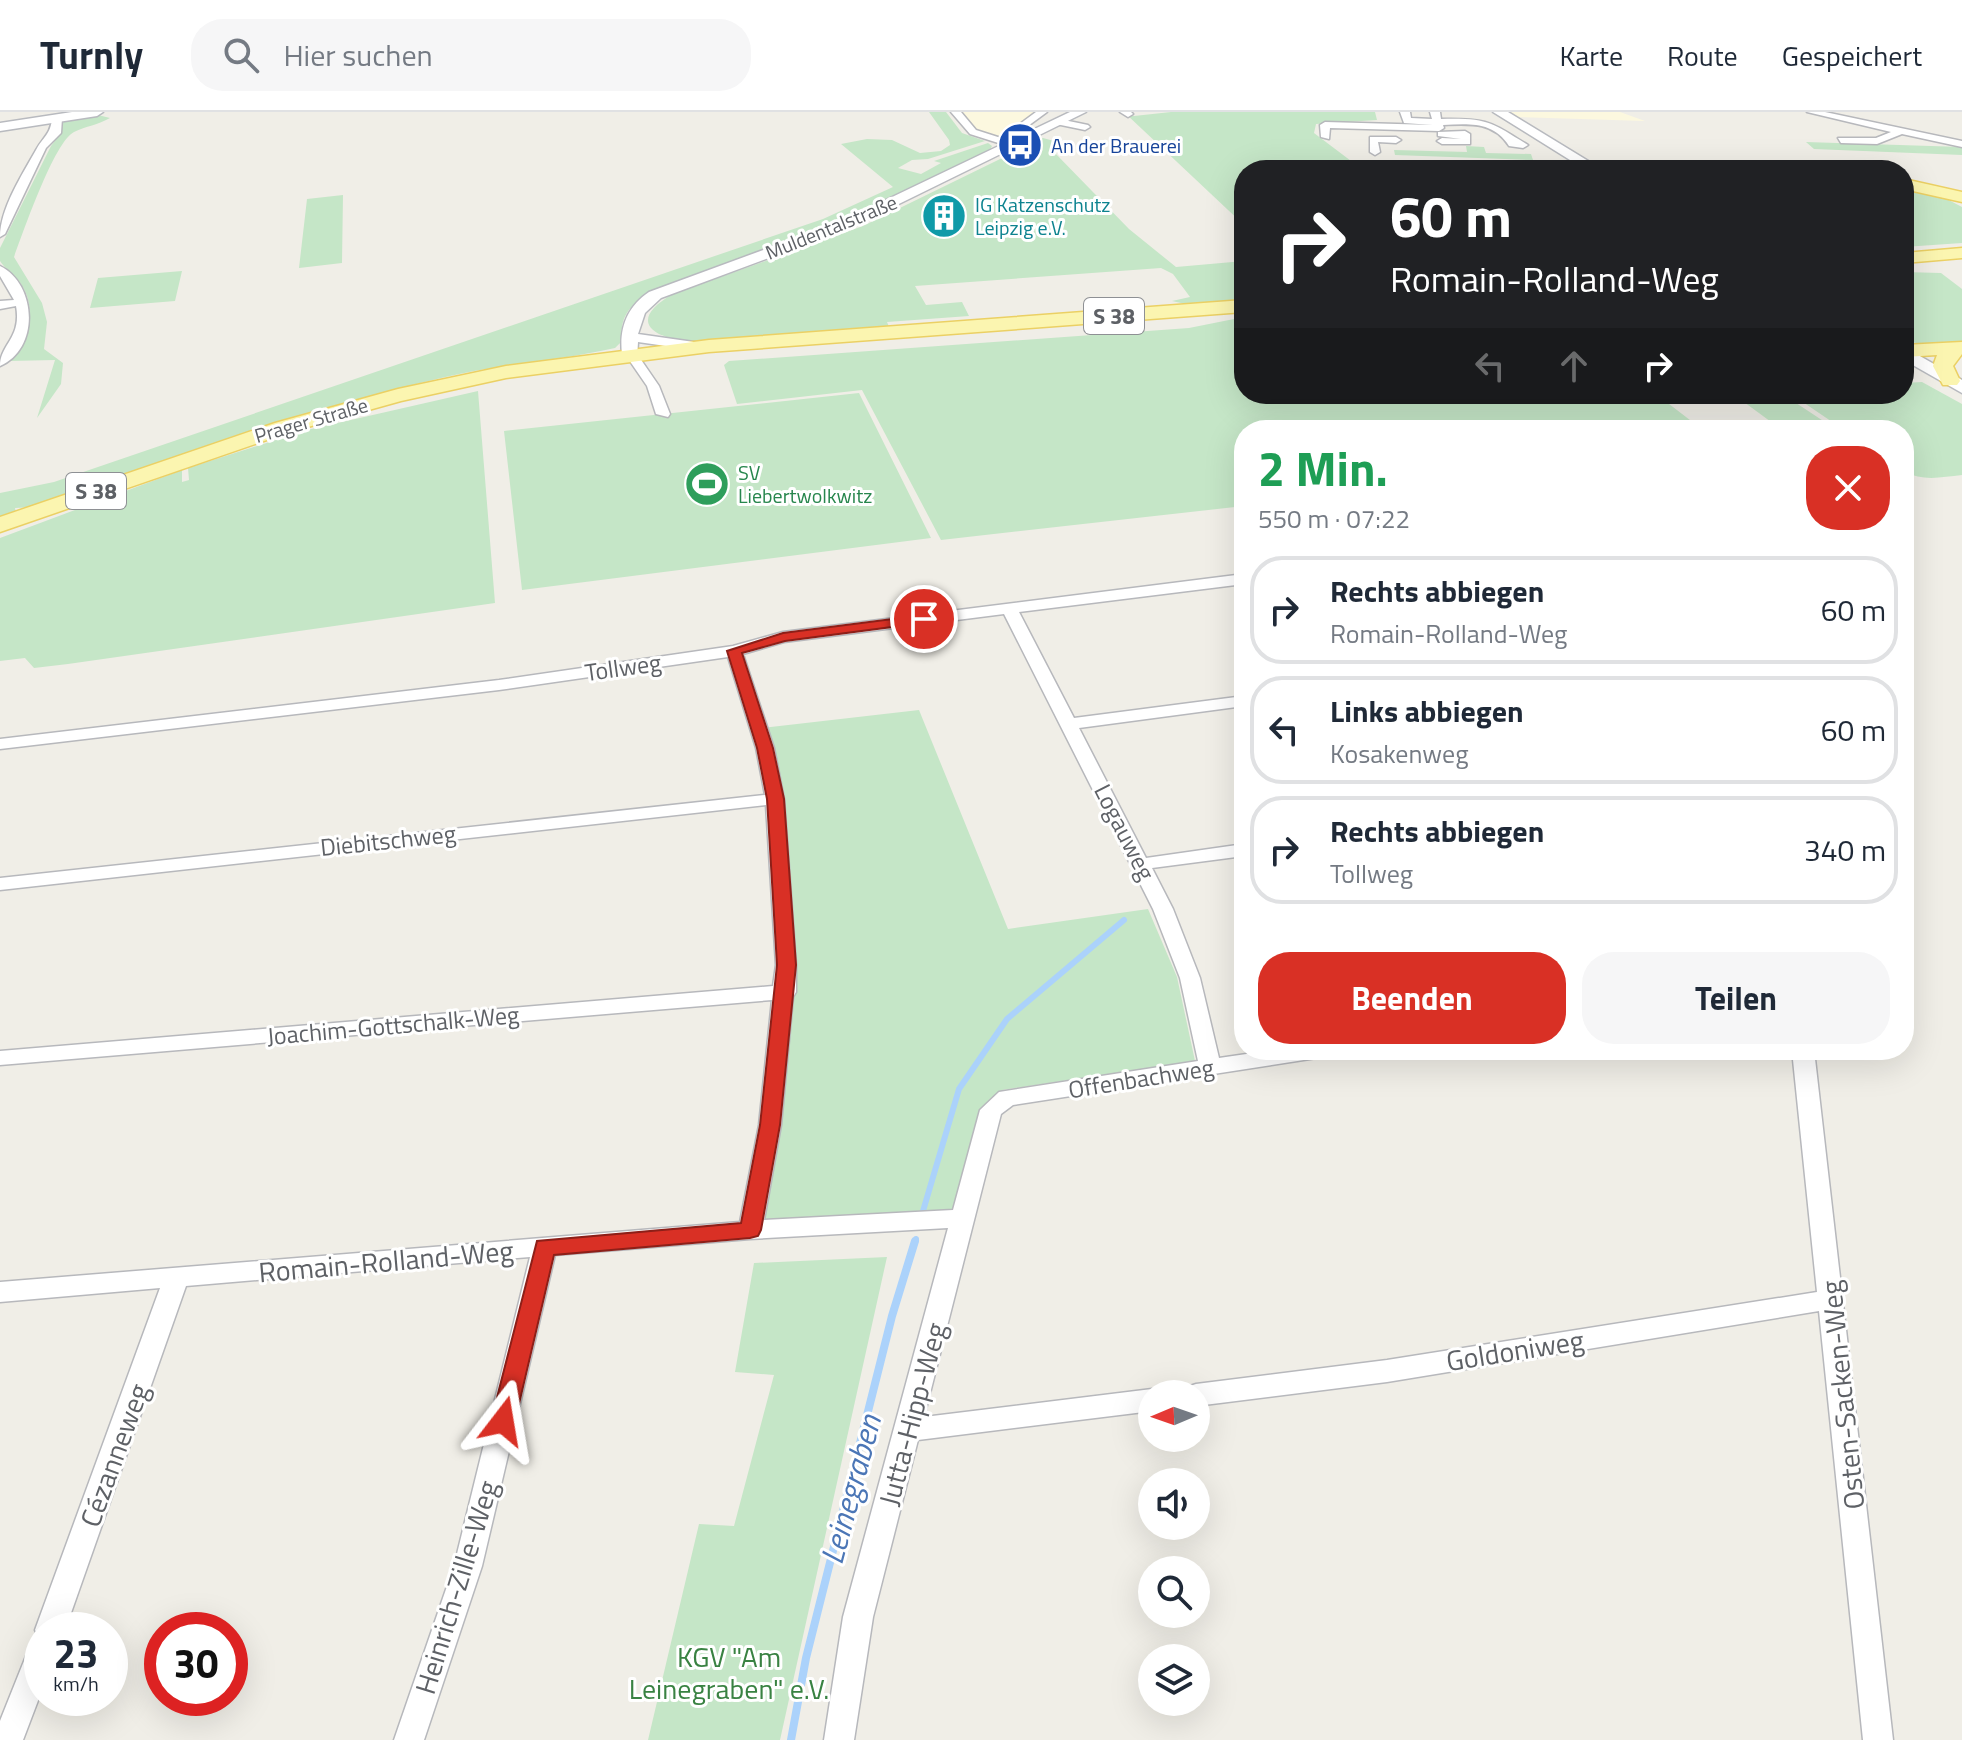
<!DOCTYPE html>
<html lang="de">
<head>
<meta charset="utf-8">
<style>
  body { margin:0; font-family:"Titillium Web",sans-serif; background:#f6f6f7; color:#1f2937; height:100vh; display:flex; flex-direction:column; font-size:30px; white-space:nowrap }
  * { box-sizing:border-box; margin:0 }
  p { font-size:26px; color:#747a83 }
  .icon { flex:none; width:44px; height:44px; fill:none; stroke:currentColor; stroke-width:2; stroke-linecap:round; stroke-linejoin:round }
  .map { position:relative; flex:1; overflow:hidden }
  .sheet { position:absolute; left:1234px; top:308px; width:680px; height:640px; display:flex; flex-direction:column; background:#fff; border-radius:32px; box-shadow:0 8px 32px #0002 }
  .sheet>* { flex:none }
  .top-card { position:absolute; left:1234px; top:48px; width:680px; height:244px; border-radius:32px; box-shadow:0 8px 32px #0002; background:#202124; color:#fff; overflow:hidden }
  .needle { width:52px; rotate:268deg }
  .buttons { position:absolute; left:1138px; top:1268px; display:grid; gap:16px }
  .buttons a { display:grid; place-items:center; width:72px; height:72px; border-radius:50%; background:#fff; box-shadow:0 8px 32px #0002; font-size:40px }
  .speed { position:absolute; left:24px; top:1500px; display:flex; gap:16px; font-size:40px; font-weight:700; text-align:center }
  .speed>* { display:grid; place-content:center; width:104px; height:104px; border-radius:50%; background:#fff; box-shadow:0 8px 32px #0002; line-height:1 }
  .speed small { font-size:20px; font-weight:400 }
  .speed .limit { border:12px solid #d22; background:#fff; color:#111 }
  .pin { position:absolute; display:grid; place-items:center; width:68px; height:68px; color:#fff; margin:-34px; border:4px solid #fff; border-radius:50%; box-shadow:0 2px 8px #0007 }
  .me { position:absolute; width:88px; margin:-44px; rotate:14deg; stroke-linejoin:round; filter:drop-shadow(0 0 6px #0008) }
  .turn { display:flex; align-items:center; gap:28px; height:168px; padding:0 24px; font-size:36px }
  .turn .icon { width:104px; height:104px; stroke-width:2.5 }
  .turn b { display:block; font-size:56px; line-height:68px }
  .lanes { display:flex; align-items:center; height:76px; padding:0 24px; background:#0003; justify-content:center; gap:40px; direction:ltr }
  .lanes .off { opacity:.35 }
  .round { display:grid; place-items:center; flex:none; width:84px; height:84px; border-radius:32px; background:#f6f6f7 }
  .head { display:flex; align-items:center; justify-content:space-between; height:136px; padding:0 24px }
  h1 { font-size:48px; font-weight:700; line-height:60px; color:#1e9e55 }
  .button { display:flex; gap:16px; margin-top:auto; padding:16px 24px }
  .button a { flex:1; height:92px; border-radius:32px; background:#d93025; color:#fff; font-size:32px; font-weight:700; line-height:92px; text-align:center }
  .button a+a { background:#f6f6f7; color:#1f2937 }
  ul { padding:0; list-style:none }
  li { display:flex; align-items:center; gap:24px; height:108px; margin:0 16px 12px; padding:0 8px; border:4px solid #e0e1e3; border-radius:32px }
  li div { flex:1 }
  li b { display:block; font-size:30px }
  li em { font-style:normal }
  header { display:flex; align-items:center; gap:48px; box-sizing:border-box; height:112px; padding:0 40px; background:#fff; border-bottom:2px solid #e0e1e3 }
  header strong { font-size:38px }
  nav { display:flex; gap:44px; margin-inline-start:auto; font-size:28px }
  .search { width:560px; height:72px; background:#f6f6f7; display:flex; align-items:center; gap:20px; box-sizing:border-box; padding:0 28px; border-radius:32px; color:#747a83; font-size:30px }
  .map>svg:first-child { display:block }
</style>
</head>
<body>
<header>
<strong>Turnly</strong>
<div class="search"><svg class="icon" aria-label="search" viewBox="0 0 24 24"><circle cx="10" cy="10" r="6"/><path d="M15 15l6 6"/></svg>Hier suchen</div>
<nav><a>Karte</a><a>Route</a><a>Gespeichert</a></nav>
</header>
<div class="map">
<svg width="1962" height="1628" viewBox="0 0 1962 1628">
  <rect width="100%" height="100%" fill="#f0eee7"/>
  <path fill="#fcf8df" d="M 959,0 L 1037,0 L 1000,26 L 980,21 Z
    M 1506,0 L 1620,0 L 1645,9 L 1514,5 Z"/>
  <path fill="#c5e6c7" d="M 929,0 L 946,0 L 962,21 L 985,29 L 928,47 L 912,48 L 898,56 L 921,62 L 941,51 L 934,49 L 988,31 L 992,34 L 990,38 L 823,117 L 656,177 C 633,191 619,201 622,229 L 615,236 C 558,249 498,252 441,266 C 302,299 169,348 35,395 L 15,396 L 16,401 L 0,407 L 0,381 L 54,370 L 823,107 L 893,75 L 841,32 L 867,27 L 892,28 L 920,41 L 941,39 L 950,33 L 949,28 Z
    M 1171,0 L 1375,0 L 1377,8 L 1316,12 L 1314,21 L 1363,58 L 1244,58 L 1244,113 L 1126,2 L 1134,4 Z
    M 98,3 L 110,6 C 98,13 86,14 74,20 C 54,30 23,121 14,145 L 42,191 L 47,210 L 44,237 L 63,251 L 61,272 L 37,306 L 55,248 L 9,249 C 29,226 39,194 18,168 C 12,161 5,157 0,149 L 0,136 L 51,34 L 60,22 L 64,8 Z
    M 1043,26 L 1065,32 L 1070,38 L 1054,40 L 1129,117 L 1176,155 L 1244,149 L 1244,190 L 1190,193 L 1172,189 L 1190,185 L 1173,162 L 1161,156 L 915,174 L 926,193 L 962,190 L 969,204 L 887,210 L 890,217 C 847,220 804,223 760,226 C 736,228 710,232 686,229 C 645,224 632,205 673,182 L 863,114 Z
    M 1806,30 L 1962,35 L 1962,43 L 1814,37 Z
    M 1466,34 L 1484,35 L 1486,41 L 1531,42 L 1533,48 L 1395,43 L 1394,38 L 1467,40 Z
    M 1904,77 L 1939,83 L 1962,95 L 1962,131 L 1904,135 Z
    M 343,83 L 342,151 L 299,156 L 307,87 Z
    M 182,159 L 175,189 L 90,196 L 98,166 Z
    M 1904,160 L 1941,161 L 1962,177 L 1962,230 L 1924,233 L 1904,228 Z
    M 1244,205 L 1244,282 L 1656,282 L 1703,318 L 1244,318 L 1244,394 L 941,428 L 862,278 L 737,292 L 724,253 L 729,249 L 1189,216 Z
    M 1922,270 L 1962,292 L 1962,363 C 1941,365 1923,370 1904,359 L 1904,318 L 1844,318 L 1794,284 L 1904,282 L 1904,271 Z
    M 478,279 L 495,491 L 68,552 L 34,556 L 25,546 L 0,549 L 0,426 L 182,358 L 182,370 L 189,368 L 188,356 L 307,318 Z
    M 859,281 L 931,426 L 522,478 L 504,319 Z
    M 1733,282 L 1785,282 L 1750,289 L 1793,289 L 1837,318 L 1782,318 Z
    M 919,598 L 1008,817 L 1148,797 L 1177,865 L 1195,949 L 1002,978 L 987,990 L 954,1101 L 760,1110 L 792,878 L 762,616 Z
    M 887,1145 L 780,1628 L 648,1628 L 699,1412 L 734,1414 L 774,1263 L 735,1260 L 754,1151 Z"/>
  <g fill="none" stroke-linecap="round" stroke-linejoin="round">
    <path stroke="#abd2fb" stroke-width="6" d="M 923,1099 L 959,977 L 1007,907 L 1124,808
      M 915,1131 L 916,1127"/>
    <path stroke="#abd2fb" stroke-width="8" d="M 791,1628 L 806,1546 L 892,1204 L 915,1129"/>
    <g stroke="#b7b8bc" stroke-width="3">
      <path id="street" d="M 951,0 L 961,0 L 976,18 L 1001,26 L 1036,0 L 1047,0 L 1009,28 L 1016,32 L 1011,35 L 970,22 Z
        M 1120,0 L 1131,0 L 1133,2 L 1128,5 Z
        M 1400,0 L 1410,0 L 1411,6 L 1432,7 L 1430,0 L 1440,0 L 1441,7 C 1489,6 1490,10 1528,33 L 1523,36 L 1509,34 C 1493,9 1469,12 1443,13 L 1444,16 L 1439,19 L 1330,16 L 1329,27 L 1321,25 L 1320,13 L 1325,10 L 1433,13 L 1404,11 Z
        M 1807,0 L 1825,0 L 1962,29 L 1962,35 L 1902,22 L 1877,32 L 1841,31 L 1838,26 L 1876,26 L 1891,20 Z
        M 57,3 L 62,6 L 61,21 L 46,36 L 5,122 L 0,125 C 0,97 22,63 36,38 C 43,25 51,22 52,6 Z
        M 1059,7 L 1088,13 L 1090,15 L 1085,18 L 1056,12 Z
        M 1465,19 L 1470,22 L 1470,32 L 1442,32 L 1437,29 L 1442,26 L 1461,27 L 1438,24 L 1438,20 Z
        M 1370,25 L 1396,25 L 1401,28 L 1396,31 L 1378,30 L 1380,40 L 1375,43 L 1370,40 Z
        M 0,154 C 37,172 40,237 0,254 C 0,232 22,226 16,194 L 0,197 L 0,189 L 14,188 L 0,164 Z
        M 627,239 L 635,239 L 659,274 L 670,302 L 668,305 L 656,302 L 647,274 L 625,242 Z
        M 1244,462 L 1244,472 L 1019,500 L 1074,606 L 1244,584 L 1244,594 L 1079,616 L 1146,746 L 1244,732 L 1244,744 L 1152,756 L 1173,797 L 1200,866 L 1219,946 L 1274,938 L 1334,938 L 1331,943 L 1323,945 L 1013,993 L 1001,1002 L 924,1305 L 1152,1277 L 1162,1282 L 1152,1282 L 1152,1299 L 918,1328 L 873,1505 L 854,1628 L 824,1628 L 843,1505 L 948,1116 L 750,1127 L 555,1143 L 482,1454 L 424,1628 L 394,1628 L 454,1454 L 530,1145 L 186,1174 L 65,1518 L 42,1518 L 42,1578 L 23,1628 L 0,1628 L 0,1609 L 32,1529 L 39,1526 L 35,1518 L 160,1176 L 0,1190 L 0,1170 L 740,1110 L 759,1013 L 772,888 L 0,953 L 0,939 L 773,874 L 776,853 L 766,693 L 0,778 L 0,766 L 765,683 L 756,636 L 728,545 L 499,578 L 0,637 L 0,627 L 499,568 L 733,534 L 783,520 ZM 1004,502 L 1153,797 L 1180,866 L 1198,949 L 999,980 L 980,998 L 953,1098 L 764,1108 L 781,1013 L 793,885 L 796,880 L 796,853 L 784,687 L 774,636 L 743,542 L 784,530 Z
        M 1792,938 L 1814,938 L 1893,1628 L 1863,1628 L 1819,1199 L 1387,1270 L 1196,1294 L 1196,1282 L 1183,1282 L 1187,1275 L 1196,1272 L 1387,1248 L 1817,1180 Z"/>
    </g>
    <g stroke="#b8babf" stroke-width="3">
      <path id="secondary" d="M 72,0 L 103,0 L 97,4 L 0,19 L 0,11 Z
        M 1070,0 L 1086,0 L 852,115 L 661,186 L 645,201 L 638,222 L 701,231 L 704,235 L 701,239 L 638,230 L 637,246 L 631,247 L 622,242 C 619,216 627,195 649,180 L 842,109 Z
        M 1493,0 L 1508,0 L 1603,58 L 1586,58 Z
        M 1904,235 L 1962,268 L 1962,281 L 1904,248 Z"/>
    </g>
    <g stroke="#ebd064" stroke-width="3">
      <path id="primary" d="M 1904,67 L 1962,80 L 1962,90 L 1904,77 Z
        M 1962,136 L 1962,146 L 1904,151 L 1904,141 Z
        M 1244,188 L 1244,200 L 709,240 L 506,266 L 401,289 L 290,320 L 0,420 L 0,405 L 275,311 L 398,277 L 506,254 L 709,228 Z
        M 1962,230 L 1962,242 L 1953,254 L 1960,269 L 1957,273 L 1943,273 L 1933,254 L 1937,243 L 1904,245 L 1904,233 Z"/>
    </g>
    <use href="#street" fill="#fff" fill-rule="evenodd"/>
    <use href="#secondary" fill="#fff" fill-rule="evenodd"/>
    <use href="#primary" fill="#fbf5b0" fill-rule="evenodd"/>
  </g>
  <path fill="#d93025" stroke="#8d1f18" stroke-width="2" d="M 924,503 L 930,504 L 930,510 L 785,529 L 742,541 L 773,636 L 784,687 L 796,853 L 780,1013 L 761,1118 L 758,1124 L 750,1126 L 554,1143 L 515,1309 L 512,1316 L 503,1319 L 494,1316 L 491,1309 L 537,1129 L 741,1111 L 760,1013 L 777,853 L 767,687 L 757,636 L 727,539 L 783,521 Z"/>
  <defs>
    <g id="bus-disc" transform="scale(2.3)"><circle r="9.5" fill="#1a4fb4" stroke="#fff"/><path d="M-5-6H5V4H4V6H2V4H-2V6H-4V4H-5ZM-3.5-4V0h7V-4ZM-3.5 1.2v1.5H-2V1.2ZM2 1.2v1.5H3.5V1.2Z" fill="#fff"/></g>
    <g id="building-disc" transform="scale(2.3)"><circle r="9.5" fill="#0f9aa8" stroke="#fff"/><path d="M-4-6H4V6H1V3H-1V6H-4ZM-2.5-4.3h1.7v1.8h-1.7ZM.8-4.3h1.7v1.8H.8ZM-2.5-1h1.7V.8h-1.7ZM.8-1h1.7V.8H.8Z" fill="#fff"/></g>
    <g id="stadium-disc" transform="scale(2.3)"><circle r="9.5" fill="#2e9e5b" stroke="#fff"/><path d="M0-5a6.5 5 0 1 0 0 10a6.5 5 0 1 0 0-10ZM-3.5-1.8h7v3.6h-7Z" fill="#fff"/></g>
  </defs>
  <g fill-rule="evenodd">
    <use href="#bus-disc" x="1020" y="33"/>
    <use href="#building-disc" x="944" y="104"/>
    <use href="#stadium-disc" x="707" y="372"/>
  </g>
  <g text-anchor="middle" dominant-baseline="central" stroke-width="6" stroke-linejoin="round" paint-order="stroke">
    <g font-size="20" fill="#164399" stroke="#fff" text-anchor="start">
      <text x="1051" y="33">An der Brauerei</text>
    </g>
    <g font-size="20" fill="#0d838f" stroke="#fff" text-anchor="start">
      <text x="975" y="92">IG Katzenschutz<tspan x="975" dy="23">Leipzig e.V.</tspan></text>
    </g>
    <g font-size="20" fill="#5e6166" stroke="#fff">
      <text transform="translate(831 115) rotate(-22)">Muldentalstraße</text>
      <text transform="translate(311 308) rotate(-16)">Prager Straße</text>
    </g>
    <g font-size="20" fill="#27864d" stroke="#fff" text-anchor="start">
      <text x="738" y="360">SV<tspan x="738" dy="23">Liebertwolkwitz</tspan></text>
    </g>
    <g fill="#fff" stroke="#8e9094" stroke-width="2">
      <rect x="1084" y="186" width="60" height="36" rx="6"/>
      <rect x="66" y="361" width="60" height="36" rx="6"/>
    </g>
    <g font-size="22" font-weight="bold" fill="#5e6166">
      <text x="1114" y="204">S 38</text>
      <text x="96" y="379">S 38</text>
    </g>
    <g font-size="24" fill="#5e6166" stroke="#fff">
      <text transform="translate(623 555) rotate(-8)">Tollweg</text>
      <text transform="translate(1125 720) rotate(63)">Logauweg</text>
      <text transform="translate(388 728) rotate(-6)">Diebitschweg</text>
      <text transform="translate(393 913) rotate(-5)">Joachim-Gottschalk-Weg</text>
      <text transform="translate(1141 966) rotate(-9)">Offenbachweg</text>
    </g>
    <g font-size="28" fill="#5e6166" stroke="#fff">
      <text transform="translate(386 1149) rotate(-5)">Romain-Rolland-Weg</text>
      <text transform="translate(1515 1238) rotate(-9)">Goldoniweg</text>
      <text transform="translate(1842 1283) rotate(-96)">Osten-Sacken-Weg</text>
      <text transform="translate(912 1302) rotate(-75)">Jutta-Hipp-Weg</text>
      <text transform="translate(114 1343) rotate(-70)">Cézanneweg</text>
      <text transform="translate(456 1475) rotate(-73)">Heinrich-Zille-Weg</text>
    </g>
    <g font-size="28" fill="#398242" stroke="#fff">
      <text x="729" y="1544">KGV "Am<tspan x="729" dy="32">Leinegraben" e.V.</tspan></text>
    </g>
    <g font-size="32" font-style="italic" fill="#4b76b6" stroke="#fff">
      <text transform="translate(850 1377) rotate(-75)">Leinegraben</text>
    </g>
  </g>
</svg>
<div class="buttons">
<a><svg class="needle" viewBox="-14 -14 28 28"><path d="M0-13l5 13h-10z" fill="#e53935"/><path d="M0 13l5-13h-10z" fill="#747a83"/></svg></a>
<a><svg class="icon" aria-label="sound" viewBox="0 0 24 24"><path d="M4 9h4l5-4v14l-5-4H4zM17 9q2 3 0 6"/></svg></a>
<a><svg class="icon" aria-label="search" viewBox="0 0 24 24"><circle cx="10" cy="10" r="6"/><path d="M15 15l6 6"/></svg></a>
<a><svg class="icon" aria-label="layers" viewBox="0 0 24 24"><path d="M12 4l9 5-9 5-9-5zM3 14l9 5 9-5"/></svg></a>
</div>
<div class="speed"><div>23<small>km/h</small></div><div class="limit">30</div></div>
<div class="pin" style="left:924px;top:507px;background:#d93025"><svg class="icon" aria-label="arrive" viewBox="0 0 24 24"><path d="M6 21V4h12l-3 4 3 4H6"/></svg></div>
<svg class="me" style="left:503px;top:1309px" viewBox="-20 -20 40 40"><path d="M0-17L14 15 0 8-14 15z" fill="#d93025" stroke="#fff" stroke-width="4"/></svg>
<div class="top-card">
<div class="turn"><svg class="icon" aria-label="right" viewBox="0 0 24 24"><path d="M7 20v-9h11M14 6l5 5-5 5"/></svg><div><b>60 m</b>Romain-Rolland-Weg</div></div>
<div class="lanes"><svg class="icon off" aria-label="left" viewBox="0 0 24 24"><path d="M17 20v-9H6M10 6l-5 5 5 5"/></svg><svg class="icon off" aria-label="ahead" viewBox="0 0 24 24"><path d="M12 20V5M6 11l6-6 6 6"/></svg><svg class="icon" aria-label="right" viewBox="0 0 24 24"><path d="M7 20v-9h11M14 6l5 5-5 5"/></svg></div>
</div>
<section class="sheet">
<div class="head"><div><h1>2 Min.</h1><p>550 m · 07:22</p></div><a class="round" style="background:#d93025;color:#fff"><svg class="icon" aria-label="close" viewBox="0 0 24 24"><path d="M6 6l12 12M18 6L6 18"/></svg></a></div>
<ul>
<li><svg class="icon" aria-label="right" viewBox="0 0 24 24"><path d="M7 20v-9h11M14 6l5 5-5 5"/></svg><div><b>Rechts abbiegen</b><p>Romain-Rolland-Weg</p></div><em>60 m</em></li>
<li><svg class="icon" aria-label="left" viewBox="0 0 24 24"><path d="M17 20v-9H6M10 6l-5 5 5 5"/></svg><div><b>Links abbiegen</b><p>Kosakenweg</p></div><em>60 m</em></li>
<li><svg class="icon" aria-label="right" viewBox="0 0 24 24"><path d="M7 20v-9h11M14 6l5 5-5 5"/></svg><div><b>Rechts abbiegen</b><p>Tollweg</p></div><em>340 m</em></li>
</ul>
<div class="button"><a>Beenden</a><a>Teilen</a></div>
</section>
</div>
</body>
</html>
